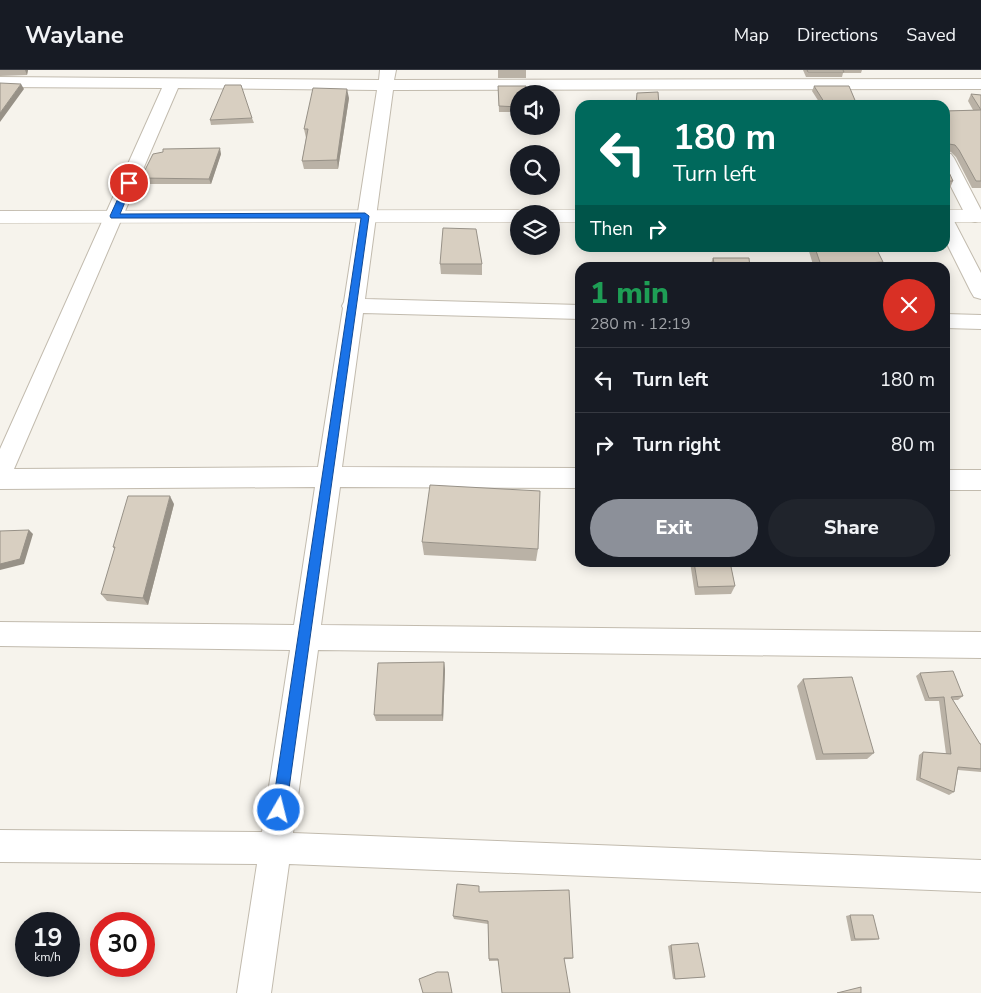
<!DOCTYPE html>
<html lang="en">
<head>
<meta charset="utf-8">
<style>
  body { margin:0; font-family:"Nunito Sans",sans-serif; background:#20242c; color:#f1f3f6; height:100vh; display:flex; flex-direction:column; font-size:19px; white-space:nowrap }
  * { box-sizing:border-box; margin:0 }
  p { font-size:16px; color:#9ea1a6 }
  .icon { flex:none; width:28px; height:28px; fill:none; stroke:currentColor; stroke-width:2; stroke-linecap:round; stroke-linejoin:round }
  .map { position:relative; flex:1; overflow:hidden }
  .side { position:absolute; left:575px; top:192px; width:375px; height:305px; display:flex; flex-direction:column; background:#171b24; border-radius:15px; box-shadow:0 2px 12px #0003 }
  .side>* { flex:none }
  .guide { position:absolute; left:575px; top:30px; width:375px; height:152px; border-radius:15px; box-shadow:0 2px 12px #0003; background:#00695c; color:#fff; overflow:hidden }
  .fabs { position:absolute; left:510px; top:15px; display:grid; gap:10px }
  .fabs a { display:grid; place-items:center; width:50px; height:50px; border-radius:50%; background:#171b24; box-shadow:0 2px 12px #0003; font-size:25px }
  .speed { position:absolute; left:15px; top:842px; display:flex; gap:10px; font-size:25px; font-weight:700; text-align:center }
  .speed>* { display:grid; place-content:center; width:65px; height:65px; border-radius:50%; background:#171b24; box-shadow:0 2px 12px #0003; line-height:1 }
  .speed small { font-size:12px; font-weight:400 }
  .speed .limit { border:8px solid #d22; background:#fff; color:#111 }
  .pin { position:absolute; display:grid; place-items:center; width:42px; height:42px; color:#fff; margin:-21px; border:2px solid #fff; border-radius:50%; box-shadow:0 1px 5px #0007 }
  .me { position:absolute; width:55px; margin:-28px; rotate:8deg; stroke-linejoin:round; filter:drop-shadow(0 0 4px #0008) }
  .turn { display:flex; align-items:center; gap:18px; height:105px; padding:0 15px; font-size:22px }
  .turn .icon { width:65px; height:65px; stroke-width:2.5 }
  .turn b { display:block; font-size:35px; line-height:42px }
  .then { display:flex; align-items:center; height:48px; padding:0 15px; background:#0003; gap:10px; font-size:19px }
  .round { display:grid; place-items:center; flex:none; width:52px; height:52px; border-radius:26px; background:#20242c }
  .headline { display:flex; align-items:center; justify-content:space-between; height:85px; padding:0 15px }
  h1 { font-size:30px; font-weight:800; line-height:38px; color:#1e9e55 }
  .primary-button { display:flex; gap:10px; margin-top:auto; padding:10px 15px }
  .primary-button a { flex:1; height:58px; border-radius:30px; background:#8c9099; color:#fff; font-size:20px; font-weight:800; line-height:58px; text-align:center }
  .primary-button a+a { background:#20242c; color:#f1f3f6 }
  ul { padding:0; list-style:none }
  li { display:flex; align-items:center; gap:15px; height:65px; padding:0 15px; border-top:1px solid #363941 }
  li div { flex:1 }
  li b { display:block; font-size:19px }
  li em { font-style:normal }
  header { display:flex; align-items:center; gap:30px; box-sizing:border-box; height:70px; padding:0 25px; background:#171b24; border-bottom:1px solid #363941 }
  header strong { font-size:24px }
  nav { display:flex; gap:28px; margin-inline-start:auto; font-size:18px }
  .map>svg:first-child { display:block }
</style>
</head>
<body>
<header>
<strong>Waylane</strong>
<nav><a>Map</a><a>Directions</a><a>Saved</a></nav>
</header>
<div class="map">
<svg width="981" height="923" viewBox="0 0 981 923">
  <rect width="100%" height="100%" fill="#f6f3ec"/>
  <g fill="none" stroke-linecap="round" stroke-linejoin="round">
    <g stroke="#c2bbae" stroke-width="2">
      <path id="minor" d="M 380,0 L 396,0 L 394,10 L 981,9 L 981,19 L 393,20 L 365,229 L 580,235 L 580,249 L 363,243 L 342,397 L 580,398 L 580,418 L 340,417 L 321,555 L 981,562 L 981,588 L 318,580 L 293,763 L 981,790 L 981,822 L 289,794 L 271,923 L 237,923 L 257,794 L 0,792 L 0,760 L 262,762 L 290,580 L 0,576 L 0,552 L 294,555 L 315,417 L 0,419 L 0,379 L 162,18 L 0,17 L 0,7 L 379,10 ZM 178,18 L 377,20 L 344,232 L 342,236 L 343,238 L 318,397 L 14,399 Z
        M 945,83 L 951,84 L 954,88 L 981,140 L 981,150 L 975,152 L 968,150 L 966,146 L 945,105 Z
        M 945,145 L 952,147 L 954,151 L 981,203 L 981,229 L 974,227 L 971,222 L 945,170 Z
        M 945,244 L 981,245 L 981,259 L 945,258 Z
        M 945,400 L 981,400 L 981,420 L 945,420 Z"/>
    </g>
    <g stroke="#c2bbae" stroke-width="1">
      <path id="tertiary" d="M 519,140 L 528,144 L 519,144 L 519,152 L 0,153 L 0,141 Z
        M 551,140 L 580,140 L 580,152 L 551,152 L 551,144 L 542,144 Z
        M 945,140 L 981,140 L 981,152 L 945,152 Z"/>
    </g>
    <use href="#minor" fill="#fff" fill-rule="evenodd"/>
    <use href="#tertiary" fill="#fff" fill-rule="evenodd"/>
  </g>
  <path fill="#bab2a6" d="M 0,0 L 28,0 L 27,5 L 0,6 Z
    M 498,0 L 526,0 L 526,8 L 498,8 Z
    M 803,0 L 862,0 L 861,3 L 843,3 L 842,7 L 806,7 Z
    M 498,16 L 519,24 L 519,42 L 499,42 Z
    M 814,16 L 857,35 L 821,35 L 812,21 Z
    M 971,24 L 981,25 L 981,118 L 972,118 L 956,87 L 951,82 L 947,81 L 947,98 L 953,111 L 950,118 L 945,118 L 945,41 L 973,40 L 968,31 Z
    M 349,28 L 338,99 L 304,99 L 302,91 L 306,68 L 304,59 Z
    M 252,48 L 254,53 L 211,55 L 210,50 Z
    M 221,84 L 211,114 L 143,114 L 141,108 Z
    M 808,178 L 876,178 L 883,192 L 881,198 L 814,198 Z
    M 713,188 L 750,198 L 712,198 L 711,193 Z
    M 440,194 L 482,194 L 482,205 L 441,204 Z
    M 174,434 L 148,535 L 107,531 L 101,524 L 115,480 L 113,477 Z
    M 945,462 L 950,486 L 946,490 L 945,490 Z
    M 422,472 L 538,479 L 536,491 L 424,485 Z
    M 690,492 L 730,492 L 735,516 L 731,524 L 695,525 Z
    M 444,592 L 445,600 L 443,651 L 376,651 L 374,645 Z
    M 920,603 L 963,626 L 958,630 L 953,630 L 980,674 L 981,674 L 981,702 L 958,700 L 954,722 L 949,725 L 916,710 L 919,685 L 923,682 L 946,684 L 939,631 L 925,631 L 916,606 Z
    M 803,609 L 874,683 L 867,689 L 816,690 L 797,616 Z
    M 479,822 L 573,888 L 571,889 L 489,891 L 488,854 L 454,849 L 453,846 Z
    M 850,845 L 879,869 L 874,870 L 851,871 L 846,846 Z
    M 671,875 L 705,907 L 673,909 L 668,876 Z"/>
  <path fill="#979187" d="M 25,0 L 28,0 L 27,5 Z
    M 21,14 L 24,19 L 0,52 L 0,43 Z
    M 347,19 L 349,28 L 338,99 L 337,90 Z
    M 220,78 L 221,84 L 211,114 L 209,109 Z
    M 170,426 L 174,434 L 148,535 L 143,528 Z
    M 29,460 L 33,464 L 24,494 L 0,500 L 0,494 Z
    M 444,592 L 445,600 L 443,651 L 442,645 Z"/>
  <path fill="#d8cfc1" stroke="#979187" d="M 807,0 L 843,0 L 844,2 L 808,2 Z
    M 0,13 L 21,14 L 0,43 Z
    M 225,15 L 241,15 L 252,48 L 210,50 Z
    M 498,16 L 526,16 L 526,24 L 519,24 L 519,37 L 499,36 Z
    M 814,16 L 849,16 L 857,35 L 826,35 Z
    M 313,18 L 347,19 L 337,90 L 302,91 L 308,59 L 304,59 Z
    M 658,22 L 659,35 L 636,35 L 637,23 Z
    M 971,24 L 981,25 L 981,111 L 976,111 L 959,80 L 955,75 L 949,74 L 947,76 L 947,98 L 953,111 L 945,111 L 945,59 L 948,59 L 945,54 L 945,41 L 981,40 Z
    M 220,78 L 209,109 L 141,108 L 153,84 L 163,82 L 163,79 Z
    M 443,158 L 476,159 L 482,194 L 440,194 Z
    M 815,178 L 876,178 L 883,192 L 851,194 L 852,198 L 822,198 Z
    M 713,188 L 749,188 L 750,198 L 715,198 Z
    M 430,415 L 540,421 L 538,479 L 422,472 Z
    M 128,426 L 170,426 L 143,528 L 101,524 L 115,477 L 113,477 Z
    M 29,460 L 20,489 L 0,494 L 0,461 Z
    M 945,462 L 950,486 L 945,485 Z
    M 694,492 L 730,492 L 735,516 L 698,517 Z
    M 444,592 L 442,645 L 374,645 L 378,593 Z
    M 953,601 L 963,626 L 951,627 L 980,674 L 981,674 L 981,699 L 958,697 L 954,722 L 920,708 L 923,682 L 951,684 L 944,627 L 929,628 L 920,603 Z
    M 852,607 L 874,683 L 823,684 L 803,609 Z
    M 457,814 L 479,816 L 479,822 L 569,820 L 573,888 L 564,888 L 570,923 L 502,923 L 498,889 L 489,889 L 488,851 L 453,846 Z
    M 850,845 L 873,845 L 879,869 L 855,869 Z
    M 698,873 L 705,907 L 675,909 L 671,875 Z
    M 437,902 L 448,902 L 452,923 L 423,923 L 419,909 Z
    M 861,917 L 861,923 L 837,923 Z"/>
  <path fill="#1a73e8" stroke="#114b97" d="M 126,111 L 133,113 L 120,144 L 365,143 L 369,146 L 286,740 L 284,744 L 279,746 L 274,744 L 272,740 L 361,148 L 111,148 L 110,146 Z"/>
</svg>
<div class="fabs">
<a><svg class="icon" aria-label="sound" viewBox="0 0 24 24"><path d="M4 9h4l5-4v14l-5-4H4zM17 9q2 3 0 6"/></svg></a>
<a><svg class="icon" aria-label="search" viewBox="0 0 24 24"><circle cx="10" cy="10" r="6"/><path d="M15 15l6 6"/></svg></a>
<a><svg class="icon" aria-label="layers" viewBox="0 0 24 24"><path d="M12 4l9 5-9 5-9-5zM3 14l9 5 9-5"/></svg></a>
</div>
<div class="speed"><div>19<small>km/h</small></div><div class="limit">30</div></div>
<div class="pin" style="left:129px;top:113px;background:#d93025"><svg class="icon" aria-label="arrive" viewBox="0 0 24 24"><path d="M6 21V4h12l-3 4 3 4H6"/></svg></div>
<svg class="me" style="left:279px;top:740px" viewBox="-20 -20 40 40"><circle r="17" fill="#1a73e8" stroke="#fff" stroke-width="3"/><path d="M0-11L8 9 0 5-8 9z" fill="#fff"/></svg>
<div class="guide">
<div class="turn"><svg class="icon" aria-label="left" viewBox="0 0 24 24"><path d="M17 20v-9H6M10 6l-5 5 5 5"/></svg><div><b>180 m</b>Turn left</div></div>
<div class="then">Then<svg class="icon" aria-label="right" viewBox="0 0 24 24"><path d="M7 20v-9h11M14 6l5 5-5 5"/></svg></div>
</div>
<section class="side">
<div class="headline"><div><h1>1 min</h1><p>280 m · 12:19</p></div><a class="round" style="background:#d93025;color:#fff"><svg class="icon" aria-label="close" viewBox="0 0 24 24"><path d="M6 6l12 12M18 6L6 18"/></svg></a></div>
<ul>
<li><svg class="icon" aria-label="left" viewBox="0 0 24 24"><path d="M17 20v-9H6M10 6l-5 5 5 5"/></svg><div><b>Turn left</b></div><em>180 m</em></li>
<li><svg class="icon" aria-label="right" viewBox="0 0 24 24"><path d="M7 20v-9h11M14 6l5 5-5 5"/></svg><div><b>Turn right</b></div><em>80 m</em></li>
</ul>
<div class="primary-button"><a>Exit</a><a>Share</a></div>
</section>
</div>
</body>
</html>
